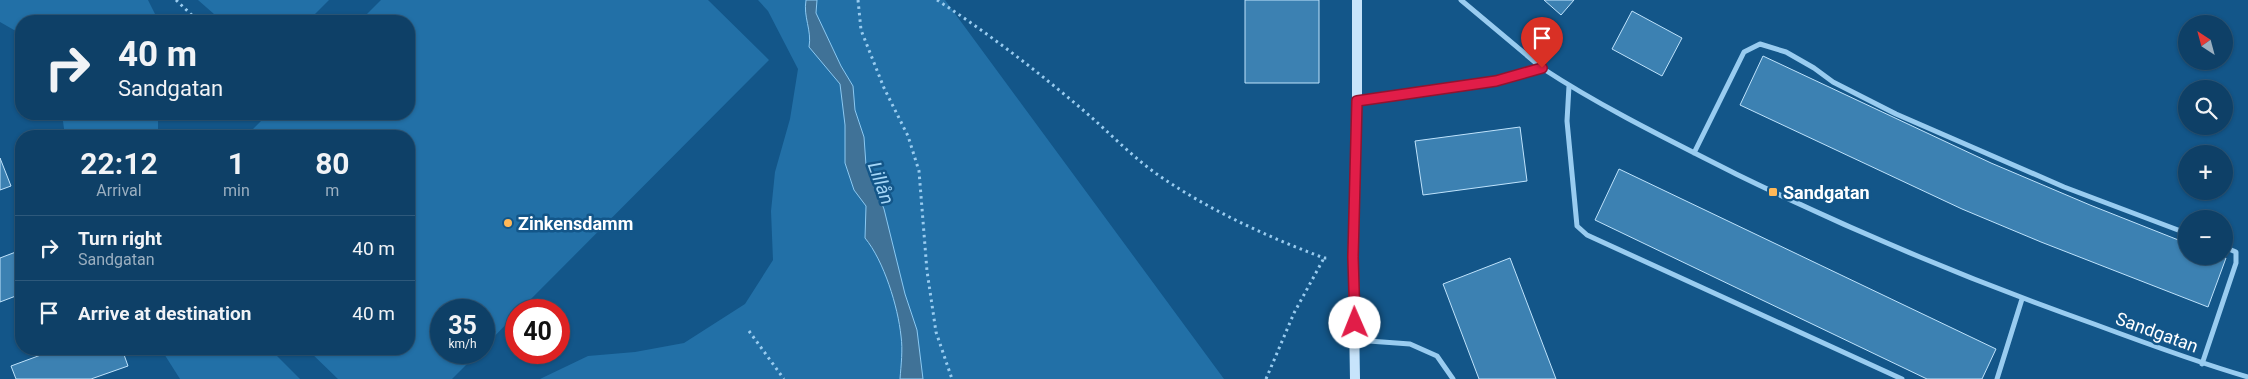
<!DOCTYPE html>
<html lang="en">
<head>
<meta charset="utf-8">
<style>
  body { margin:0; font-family:Roboto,sans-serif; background:#1c4b70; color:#f1f3f6; height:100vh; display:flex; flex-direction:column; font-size:19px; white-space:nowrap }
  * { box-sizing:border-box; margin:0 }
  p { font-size:16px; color:#9bafc0 }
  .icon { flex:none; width:28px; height:28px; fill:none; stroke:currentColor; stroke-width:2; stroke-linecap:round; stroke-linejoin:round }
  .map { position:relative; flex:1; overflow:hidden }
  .panel { position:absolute; left:15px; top:130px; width:400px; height:225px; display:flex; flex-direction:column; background:#0e4067; border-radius:20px; box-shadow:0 1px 4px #0004,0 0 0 1px #2e597b }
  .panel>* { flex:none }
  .guide { position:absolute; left:15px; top:15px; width:400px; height:105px; border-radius:20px; box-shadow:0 1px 4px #0004,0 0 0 1px #2e597b; background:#0e4067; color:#f1f3f6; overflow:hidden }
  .needle { width:32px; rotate:324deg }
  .fabs { position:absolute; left:2178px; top:15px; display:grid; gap:10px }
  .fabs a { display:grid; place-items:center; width:55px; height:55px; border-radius:50%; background:#0e4067; box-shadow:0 1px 4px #0004,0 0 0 1px #2e597b; font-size:25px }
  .speed { position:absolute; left:430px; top:299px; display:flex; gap:10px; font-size:25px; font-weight:700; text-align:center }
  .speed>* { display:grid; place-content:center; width:65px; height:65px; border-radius:50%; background:#0e4067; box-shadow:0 1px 4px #0004,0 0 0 1px #2e597b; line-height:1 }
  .speed small { font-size:12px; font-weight:400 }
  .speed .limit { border:8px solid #d22; background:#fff; color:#111 }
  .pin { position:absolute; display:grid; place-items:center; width:42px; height:42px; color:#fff; margin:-51px -21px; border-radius:50% 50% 50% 0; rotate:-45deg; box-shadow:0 0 5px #0007 }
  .pin .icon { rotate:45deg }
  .me { position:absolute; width:55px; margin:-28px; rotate:359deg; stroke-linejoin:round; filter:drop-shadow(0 0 4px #0008) }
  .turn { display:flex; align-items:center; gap:18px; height:105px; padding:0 20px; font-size:22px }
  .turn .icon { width:65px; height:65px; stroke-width:2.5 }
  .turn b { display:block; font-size:35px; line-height:42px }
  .eta { display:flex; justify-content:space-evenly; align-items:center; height:85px; text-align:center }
  .eta b { font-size:30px; font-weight:700; line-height:35px }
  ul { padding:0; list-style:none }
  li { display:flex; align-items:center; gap:15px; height:65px; padding:0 20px; border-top:1px solid #2e597b }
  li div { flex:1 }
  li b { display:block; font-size:19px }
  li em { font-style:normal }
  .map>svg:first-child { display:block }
</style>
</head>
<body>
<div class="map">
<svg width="2248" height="379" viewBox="0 0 2248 379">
  <rect width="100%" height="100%" fill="#135689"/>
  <path fill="#2270a7" d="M 0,0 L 148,0 L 156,16 L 156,21 L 21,21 L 21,34 L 0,22 Z
    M 198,0 L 329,0 L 308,21 L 222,21 Z
    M 381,0 L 708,0 L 769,60 L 520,310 L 516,310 L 516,314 L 484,347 L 484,310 L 441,310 L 441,352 L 478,353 L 452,379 L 338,379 L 307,349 L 409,349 L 409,136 L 246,136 L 268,114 L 409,114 L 409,21 L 360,21 Z
    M 758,0 L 945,0 L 1224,379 L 540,379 L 588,356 L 635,352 L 684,343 L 745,304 L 773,260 L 771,211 L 775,172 L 790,119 L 798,69 L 768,11 Z
    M 62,114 L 158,114 L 158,134 L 157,136 L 65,136 Z
    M 161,349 L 270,349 L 300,379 L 180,379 Z"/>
  <path fill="#407297" stroke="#8bc9f3" d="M 806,0 L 817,0 L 816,13 L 841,66 L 853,86 L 855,110 L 864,137 L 866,165 L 884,209 L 905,294 L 917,330 L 923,379 L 900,379 C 901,365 903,350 901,336 C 898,307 884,261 865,238 L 866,206 L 854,190 L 845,163 L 845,125 L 840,84 L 809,47 C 812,30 803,17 806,0 Z"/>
  <path fill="#3c81b2" stroke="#bfe3fc" d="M 1245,0 L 1319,0 L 1319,83 L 1245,83 Z
    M 1544,0 L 1574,0 L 1561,15 Z
    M 1632,11 L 1682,38 L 1662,76 L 1612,49 Z
    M 1763,56 L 1991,163 L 2090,205 L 2186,243 L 2186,256 L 2226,258 L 2208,307 L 2041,242 L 1962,209 L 1740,105 Z
    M 1520,127 L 1527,181 L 1423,195 L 1415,141 Z
    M 0,158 L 11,186 L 0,190 Z
    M 1619,169 L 1996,349 L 1982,379 L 1927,379 L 1595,220 Z
    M 21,250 L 21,294 L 0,302 L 0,258 Z
    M 1510,258 L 1556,379 L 1479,379 L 1443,284 Z
    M 57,349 L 122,349 L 128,366 L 91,379 L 16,379 L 11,366 Z"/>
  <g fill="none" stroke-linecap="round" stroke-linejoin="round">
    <path stroke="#99ccf0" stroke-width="3" stroke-dasharray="2.5 4" stroke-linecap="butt" d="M 176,0 L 198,21
      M 858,0 L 861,30 L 884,88 L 908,136 L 919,171 L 927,271 L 936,332 L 952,379
      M 937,0 C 988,33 1037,71 1083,110 C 1109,132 1133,158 1161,177 C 1211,211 1268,237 1324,258 L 1330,258
      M 749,331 L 784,379
      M 1266,379 L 1294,313 L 1324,258"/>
    <path stroke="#99ccf0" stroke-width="5" d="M 1461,0 L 1542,68
      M 1569,86 L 1567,121 L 1577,226 L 1587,235 L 1902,379
      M 1357,101 L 1496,81 L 1542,68 C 1603,108 1671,141 1736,174 C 1853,231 1972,281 2094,324 C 2145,343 2196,362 2248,377
      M 1694,153 L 1744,52 L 1760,44 L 1786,52 L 1814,68 L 1833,82 L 1896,114 L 2064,187 L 2186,233
      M 1355,340 L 1410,344 L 1437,356 L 1453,379
      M 2202,364 L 2236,263 L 2236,252 L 2224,247
      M 1997,379 L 2022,299"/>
    <path stroke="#c7e4fb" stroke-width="10" d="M 1355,379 L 1353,257 L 1357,101 L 1357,0"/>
  </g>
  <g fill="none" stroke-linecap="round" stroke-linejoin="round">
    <g stroke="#92132f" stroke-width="12">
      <path id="route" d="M 1355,323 L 1353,257 L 1357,101 L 1496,81 L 1542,68"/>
    </g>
    <use href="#route" stroke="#e11d48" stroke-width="9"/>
  </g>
  <g fill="#ffb858" stroke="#135689" stroke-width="2">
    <rect x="1768" y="187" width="10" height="10" rx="2.5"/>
    <circle cx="508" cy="223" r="5"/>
  </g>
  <g text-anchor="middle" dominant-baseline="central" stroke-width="5" stroke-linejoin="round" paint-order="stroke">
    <g font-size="18" font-weight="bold" fill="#fff" stroke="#135689" text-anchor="start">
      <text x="1783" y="192">Sandgatan</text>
      <text x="518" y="223">Zinkensdamm</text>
    </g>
    <g font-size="18" fill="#fff" stroke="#135689">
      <text transform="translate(2157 332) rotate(20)">Sandgatan</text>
    </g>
    <g font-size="19" font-style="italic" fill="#a4d6f7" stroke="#135689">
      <text transform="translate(881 183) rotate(70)">Lillån</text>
    </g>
  </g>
</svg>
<div class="fabs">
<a><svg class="needle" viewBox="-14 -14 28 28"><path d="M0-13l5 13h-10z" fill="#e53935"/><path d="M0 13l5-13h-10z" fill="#9bafc0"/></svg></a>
<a><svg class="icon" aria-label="search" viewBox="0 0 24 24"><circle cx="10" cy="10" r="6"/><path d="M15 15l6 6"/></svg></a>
<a>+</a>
<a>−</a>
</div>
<div class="speed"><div>35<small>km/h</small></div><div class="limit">40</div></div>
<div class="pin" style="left:1542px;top:68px;background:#d93025"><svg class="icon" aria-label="arrive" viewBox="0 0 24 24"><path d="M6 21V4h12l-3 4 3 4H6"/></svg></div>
<svg class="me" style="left:1355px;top:323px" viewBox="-20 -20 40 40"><circle r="19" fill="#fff"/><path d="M0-13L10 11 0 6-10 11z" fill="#e11d48"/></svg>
<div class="guide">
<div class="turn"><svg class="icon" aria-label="right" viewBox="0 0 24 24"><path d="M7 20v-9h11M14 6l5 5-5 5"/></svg><div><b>40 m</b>Sandgatan</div></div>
</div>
<section class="panel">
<div class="eta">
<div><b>22:12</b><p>Arrival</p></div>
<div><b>1</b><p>min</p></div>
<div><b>80</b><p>m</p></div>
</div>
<ul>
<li><svg class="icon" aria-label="right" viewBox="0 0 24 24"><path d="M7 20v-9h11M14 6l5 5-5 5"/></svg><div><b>Turn right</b><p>Sandgatan</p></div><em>40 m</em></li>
<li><svg class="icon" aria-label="arrive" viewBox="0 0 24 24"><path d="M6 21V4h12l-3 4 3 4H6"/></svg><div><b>Arrive at destination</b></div><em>40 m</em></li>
</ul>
</section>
</div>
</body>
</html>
